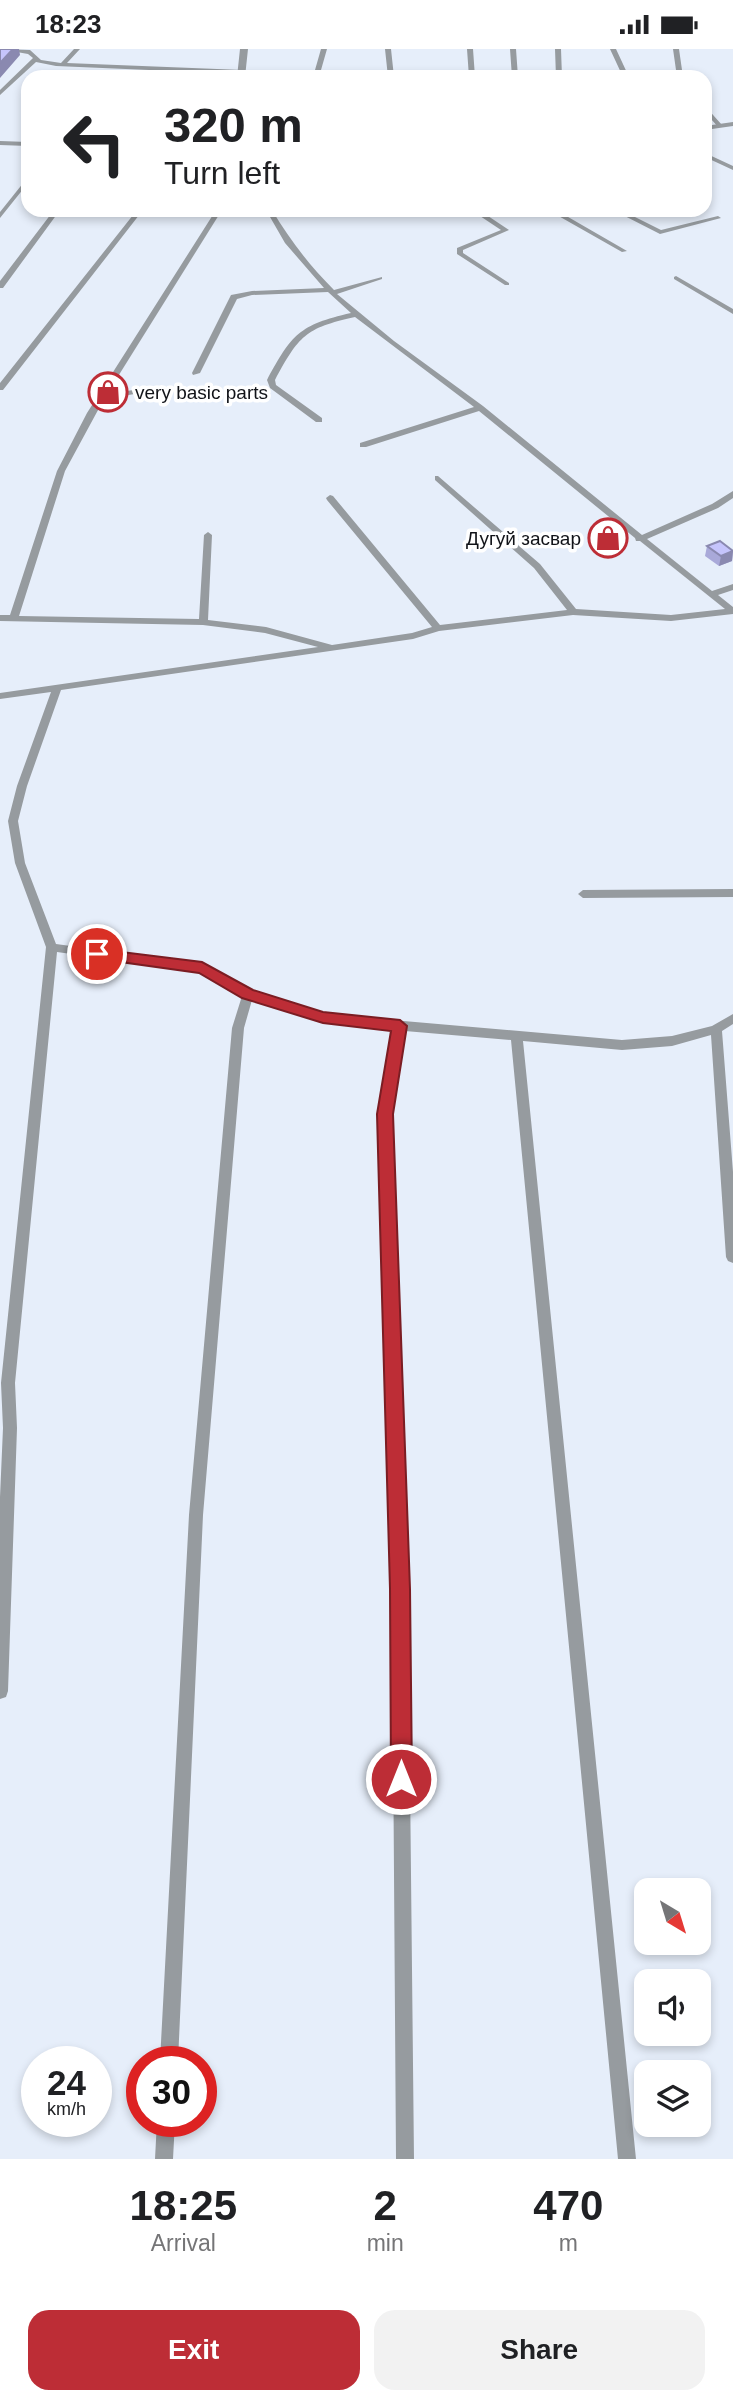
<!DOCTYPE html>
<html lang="en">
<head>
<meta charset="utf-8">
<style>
  body { margin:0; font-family:Arial,sans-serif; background:#f2f2f2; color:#202124; height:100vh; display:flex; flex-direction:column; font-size:26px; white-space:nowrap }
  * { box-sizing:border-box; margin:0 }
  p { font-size:23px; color:#757577 }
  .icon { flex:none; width:38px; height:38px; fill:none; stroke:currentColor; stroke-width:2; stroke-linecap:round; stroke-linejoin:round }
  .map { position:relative; height:2110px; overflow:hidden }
  .details { display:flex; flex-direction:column; background:#fff; flex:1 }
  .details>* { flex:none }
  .guide { position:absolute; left:21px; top:21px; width:691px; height:147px; border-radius:21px; box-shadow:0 4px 10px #0003; background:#fff; color:#202124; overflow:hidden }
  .needle { width:46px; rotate:142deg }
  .fabs { position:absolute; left:634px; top:1829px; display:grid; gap:14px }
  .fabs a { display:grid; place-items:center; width:77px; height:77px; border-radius:14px; background:#fff; box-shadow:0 4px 10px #0003; font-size:35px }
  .speed { position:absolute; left:21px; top:1997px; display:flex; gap:14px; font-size:35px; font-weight:700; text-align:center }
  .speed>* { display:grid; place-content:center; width:91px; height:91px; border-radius:50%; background:#fff; box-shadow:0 4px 10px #0003; line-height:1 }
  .speed small { font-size:18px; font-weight:400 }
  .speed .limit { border:10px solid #d22; background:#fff; color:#111 }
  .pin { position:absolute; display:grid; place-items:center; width:60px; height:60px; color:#fff; margin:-30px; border:4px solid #fff; border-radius:50%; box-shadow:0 2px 7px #0007 }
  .me { position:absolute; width:77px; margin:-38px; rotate:0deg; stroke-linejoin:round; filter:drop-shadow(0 0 5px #0008) }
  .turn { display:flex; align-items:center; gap:24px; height:147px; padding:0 28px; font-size:32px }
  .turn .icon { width:91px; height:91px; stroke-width:2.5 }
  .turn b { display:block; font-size:49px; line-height:60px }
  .eta { display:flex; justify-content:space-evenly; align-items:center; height:119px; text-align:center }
  .eta b { font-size:42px; font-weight:700; line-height:49px }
  .action { display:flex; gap:14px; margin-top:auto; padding:14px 28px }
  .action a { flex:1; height:80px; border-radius:21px; background:#bd2d36; color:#fff; font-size:28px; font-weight:700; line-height:80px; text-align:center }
  .action a+a { background:#f2f2f2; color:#202124 }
  .status { display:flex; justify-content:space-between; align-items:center; height:49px; padding:0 35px; background:#fff; direction:ltr }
  .status svg { height:19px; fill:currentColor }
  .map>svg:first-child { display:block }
</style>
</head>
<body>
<div class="status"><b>18:23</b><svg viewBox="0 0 49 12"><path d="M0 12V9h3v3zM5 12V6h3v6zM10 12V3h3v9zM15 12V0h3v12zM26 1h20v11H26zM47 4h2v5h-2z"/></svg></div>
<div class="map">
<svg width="733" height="2110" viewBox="0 0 733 2110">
  <rect width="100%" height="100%" fill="#e6eefa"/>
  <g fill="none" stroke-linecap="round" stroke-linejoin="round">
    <path fill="#969b9f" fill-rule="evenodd" d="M 0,0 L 30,1 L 41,11 L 61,14 L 74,0 L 80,0 L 67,14 L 242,21 L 245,23 L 242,25 L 56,17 L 36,13 L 0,46 L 0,41 L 33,9 L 28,5 Z
      M 321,0 L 327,0 L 319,28 L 313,28 Z
      M 385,0 L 391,0 L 394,28 L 388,28 Z
      M 467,0 L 473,0 L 475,28 L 469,28 Z
      M 510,0 L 516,0 L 518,28 L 512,28 Z
      M 555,0 L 561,0 L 562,28 L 556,28 Z
      M 610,0 L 616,0 L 629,28 L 623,28 Z
      M 673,0 L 679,0 L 683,28 L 677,28 Z
      M 705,57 L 722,76 L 722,78 L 718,78 L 705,63 Z
      M 705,104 L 733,117 L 733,121 L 705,108 Z
      M 28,128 L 28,134 L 0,169 L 0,163 Z
      M 54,161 L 60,161 L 3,239 L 0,239 L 0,232 Z
      M 137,161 L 143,161 L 3,341 L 0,341 L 0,334 Z
      M 216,161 L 222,161 L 107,345 L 153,338 L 157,340 L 153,342 L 104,350 L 65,422 L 19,567 L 199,570 L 204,486 L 208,483 L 212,486 L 208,571 L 266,578 L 332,596 L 412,584 L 432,578 L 327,451 L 326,449 L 330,446 L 333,447 L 440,576 L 567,561 L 534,519 L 435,431 L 435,427 L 438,427 L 540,515 L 576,560 L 671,566 L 725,560 L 640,492 L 636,492 L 635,489 L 479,362 L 366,398 L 360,398 L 360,394 L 474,358 L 355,268 C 305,279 299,287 275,331 L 276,336 L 322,369 L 322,373 L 316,373 L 270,339 L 267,331 C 292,285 299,276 351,264 L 328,243 L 252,246 L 237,250 L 200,324 L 193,326 L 192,324 L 231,246 L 252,242 L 324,239 L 285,194 L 266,161 L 272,161 C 290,191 309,216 334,241 L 382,228 L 382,230 L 337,245 L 394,292 L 483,357 L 642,486 L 712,455 L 733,442 L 733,449 L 718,459 L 647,490 L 712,542 L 733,535 L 733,541 L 718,546 L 733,558 L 733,565 L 671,572 L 573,566 L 439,582 L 413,590 L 61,641 L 27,737 L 18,772 L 25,814 L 56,895 L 202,915 L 252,942 L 323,965 L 622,991 L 672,987 L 712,977 L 733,965 L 733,975 L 722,982 L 733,1123 L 733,1214 L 728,1212 L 726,1208 L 711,986 L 672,997 L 622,1001 L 523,992 L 636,2110 L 618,2110 L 511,991 L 405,982 L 391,1065 L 408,1540 L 414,2110 L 396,2110 L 392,1540 L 379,1065 L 393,981 L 323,973 L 252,951 L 244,979 L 203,1466 L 178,2012 L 160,2012 L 189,1466 L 232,979 L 242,947 L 200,923 L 57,903 L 15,1334 L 17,1379 L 8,1642 L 6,1648 L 0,1650 L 0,1448 L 3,1379 L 1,1334 L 46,898 L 15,814 L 8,772 L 17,737 L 51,643 L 0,650 L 0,644 L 318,598 L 265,584 L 203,576 L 0,572 L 0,566 L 10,566 L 57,422 L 87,364 Z
      M 471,161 L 479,161 L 509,181 L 463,201 L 463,204 L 509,234 L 509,236 L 505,236 L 457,205 L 457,199 L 501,181 Z
      M 548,161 L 556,161 L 627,202 L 622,203 Z
      M 613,161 L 621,161 L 661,181 L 718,167 L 721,169 L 660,185 Z
      M 676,227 L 733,260 L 733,265 L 674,230 L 674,228 Z
      M 733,840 L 733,848 L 583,849 L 578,845 L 583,841 Z
      M 157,2072 L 175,2072 L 173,2110 L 155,2110 Z"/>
    <path fill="#969b9f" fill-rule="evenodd" d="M 240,0 L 248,0 L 245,28 L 237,28 Z
      M 733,73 L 733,77 L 705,81 L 705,77 Z
      M 0,92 L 28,93 L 28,97 L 0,96 Z"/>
  </g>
  <path fill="#a9a9d9" d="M 707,497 L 733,502 L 732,512 L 719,517 L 705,507 Z"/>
  <path fill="#8a89b0" d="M 13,0 L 19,0 L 20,6 L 0,29 L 0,14 Z
    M 733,502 L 732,512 L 719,517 L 721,507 Z"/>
  <path fill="#c5c4fc" stroke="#8a89b0" stroke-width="2" d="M 0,0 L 13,0 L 0,14 Z
    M 720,492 L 733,502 L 721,507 L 707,497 Z"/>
  <path fill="#bd2d36" stroke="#7b1d23" stroke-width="2" d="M 97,900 L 202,913 L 253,941 L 323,963 L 400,971 L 407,977 L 393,1065 L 410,1540 L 412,1730 L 409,1738 L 401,1741 L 394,1738 L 391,1730 L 390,1540 L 377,1065 L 391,982 L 323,974 L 242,949 L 199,924 L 92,909 L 90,905 Z"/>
  <defs>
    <g id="shop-ring" transform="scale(2.0125)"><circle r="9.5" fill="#fff" stroke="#bd2d36" stroke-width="1.5"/><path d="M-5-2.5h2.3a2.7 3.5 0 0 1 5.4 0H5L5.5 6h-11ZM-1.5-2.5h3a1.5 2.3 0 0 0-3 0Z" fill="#bd2d36"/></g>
  </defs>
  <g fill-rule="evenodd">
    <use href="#shop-ring" x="108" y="343"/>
    <use href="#shop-ring" x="608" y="489"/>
  </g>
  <g text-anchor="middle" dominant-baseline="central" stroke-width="7" stroke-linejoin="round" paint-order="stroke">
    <g font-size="19" fill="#111318" stroke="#fff" text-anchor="start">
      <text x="135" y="343">very basic parts</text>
      <text x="581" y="489" text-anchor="end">Дугуй засвар</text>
    </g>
  </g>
</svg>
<div class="fabs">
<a><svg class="needle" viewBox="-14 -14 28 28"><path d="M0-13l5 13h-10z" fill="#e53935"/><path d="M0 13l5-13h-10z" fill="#757577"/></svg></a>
<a><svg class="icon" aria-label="sound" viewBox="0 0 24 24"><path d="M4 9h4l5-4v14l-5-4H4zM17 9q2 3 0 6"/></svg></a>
<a><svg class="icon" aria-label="layers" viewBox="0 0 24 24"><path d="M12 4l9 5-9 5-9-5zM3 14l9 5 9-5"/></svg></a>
</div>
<div class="speed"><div>24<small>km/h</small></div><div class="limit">30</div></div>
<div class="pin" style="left:97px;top:905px;background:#d93025"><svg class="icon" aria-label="arrive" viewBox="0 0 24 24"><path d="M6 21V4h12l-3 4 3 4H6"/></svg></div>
<svg class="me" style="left:401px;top:1730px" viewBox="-20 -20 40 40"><circle r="17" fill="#bd2d36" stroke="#fff" stroke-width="3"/><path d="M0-11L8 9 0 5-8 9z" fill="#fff"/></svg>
<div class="guide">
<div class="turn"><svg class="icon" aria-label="left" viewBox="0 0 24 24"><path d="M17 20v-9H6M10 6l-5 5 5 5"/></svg><div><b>320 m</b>Turn left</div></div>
</div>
</div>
<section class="details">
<div class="eta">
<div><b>18:25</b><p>Arrival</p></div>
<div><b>2</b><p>min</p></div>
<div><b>470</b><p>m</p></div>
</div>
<div class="action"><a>Exit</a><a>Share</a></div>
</section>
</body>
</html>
